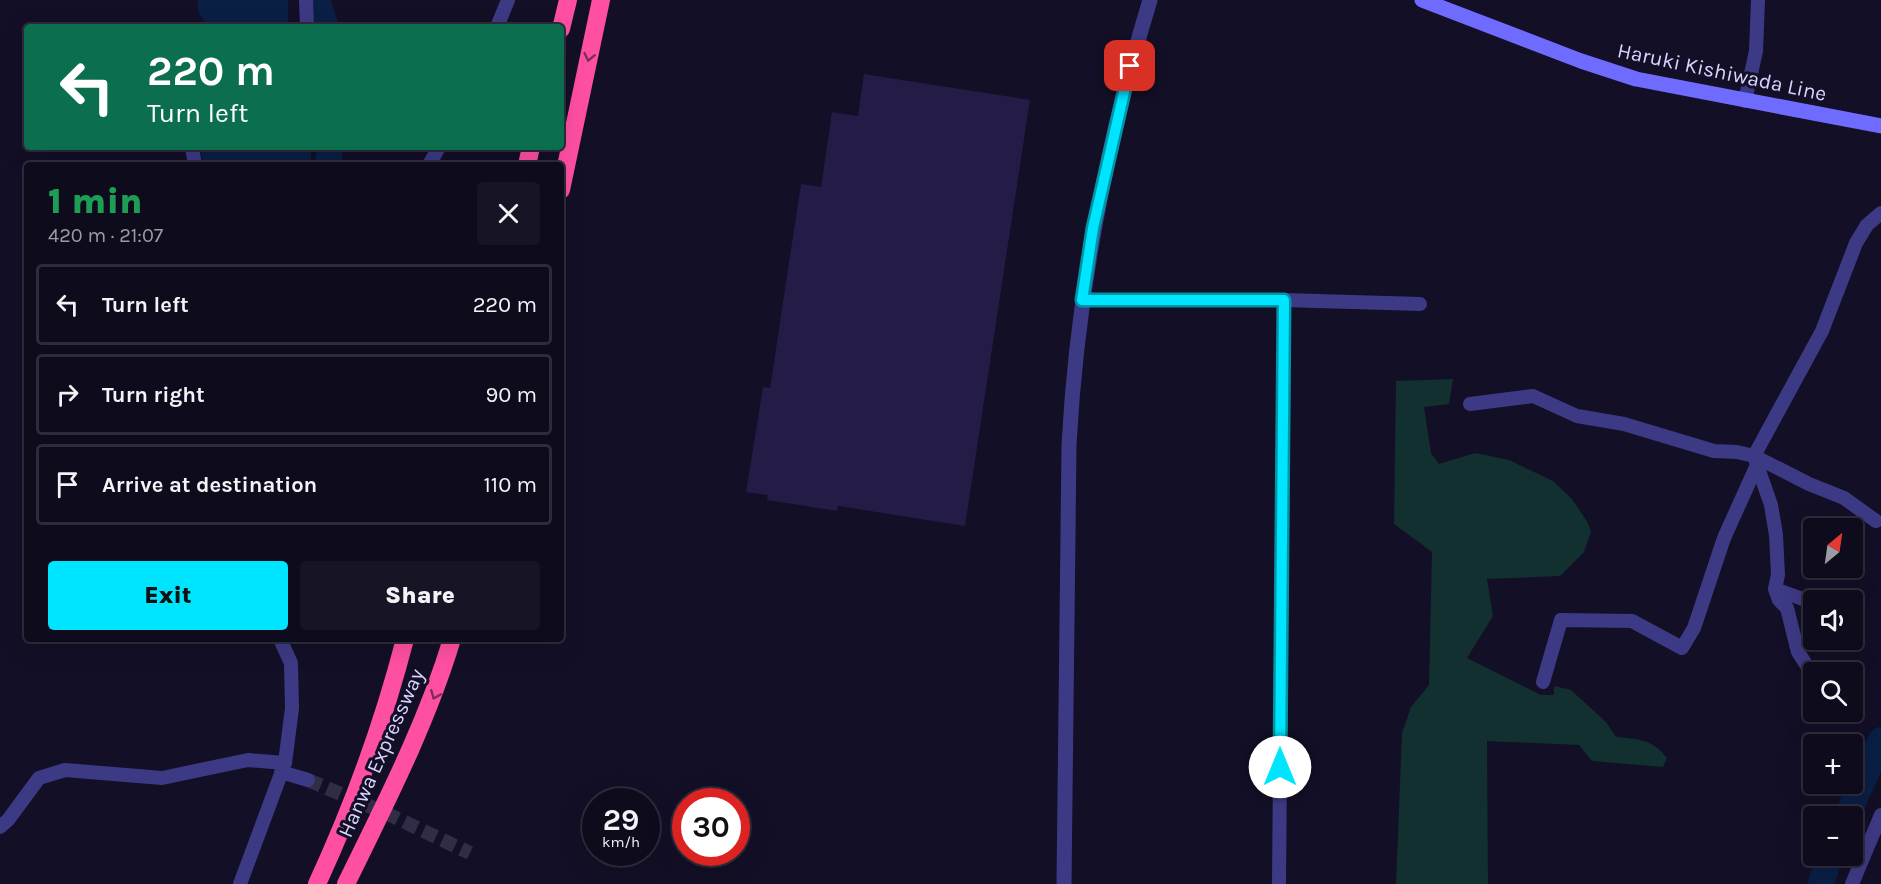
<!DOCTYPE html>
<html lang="en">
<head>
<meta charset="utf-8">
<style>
  body { margin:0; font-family:Karla,sans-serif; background:#171425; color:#f1f3f6; height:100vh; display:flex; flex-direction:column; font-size:22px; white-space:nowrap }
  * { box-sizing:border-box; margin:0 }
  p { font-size:20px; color:#9b9ba3 }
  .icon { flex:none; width:33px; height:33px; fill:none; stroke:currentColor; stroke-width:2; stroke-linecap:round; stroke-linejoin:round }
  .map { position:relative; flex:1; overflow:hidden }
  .details { position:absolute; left:24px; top:162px; width:540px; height:480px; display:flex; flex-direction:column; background:#0e0b1c; border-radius:6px; box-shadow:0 6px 24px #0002,0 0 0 2px #2e2b3b }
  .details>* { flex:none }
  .hud { position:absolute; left:24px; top:24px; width:540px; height:126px; border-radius:6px; box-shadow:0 6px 24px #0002,0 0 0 2px #2e2b3b; background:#0b6e4f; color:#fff; overflow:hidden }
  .needle { width:39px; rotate:29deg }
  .tools { position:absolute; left:1803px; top:518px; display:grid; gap:12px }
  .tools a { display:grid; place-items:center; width:60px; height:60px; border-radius:6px; background:#0e0b1c; box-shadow:0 6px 24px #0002,0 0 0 2px #2e2b3b; font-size:30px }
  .speed { position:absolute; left:582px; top:788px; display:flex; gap:12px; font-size:30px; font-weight:700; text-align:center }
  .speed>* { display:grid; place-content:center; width:78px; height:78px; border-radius:50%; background:#0e0b1c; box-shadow:0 6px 24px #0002,0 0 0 2px #2e2b3b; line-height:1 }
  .speed small { font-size:15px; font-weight:400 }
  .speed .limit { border:9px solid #d22; background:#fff; color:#111 }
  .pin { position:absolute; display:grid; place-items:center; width:51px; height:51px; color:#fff; margin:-26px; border-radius:12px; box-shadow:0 3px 9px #0006 }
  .me { position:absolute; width:66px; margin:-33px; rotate:0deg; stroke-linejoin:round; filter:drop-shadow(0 0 4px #0008) }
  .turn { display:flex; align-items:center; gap:21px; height:126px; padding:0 24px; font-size:27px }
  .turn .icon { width:78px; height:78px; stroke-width:2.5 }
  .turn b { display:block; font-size:42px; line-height:51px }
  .round { display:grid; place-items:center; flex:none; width:63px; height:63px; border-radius:6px; background:#171425 }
  .overview { display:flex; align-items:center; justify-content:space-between; height:102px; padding:0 24px }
  h1 { font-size:36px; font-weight:800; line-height:45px; color:#1e9e55 }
  .action { display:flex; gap:12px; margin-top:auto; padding:12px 24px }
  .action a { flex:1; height:69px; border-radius:6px; background:#00e5ff; color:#111; font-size:24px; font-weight:800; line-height:69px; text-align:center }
  .action a+a { background:#171425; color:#f1f3f6 }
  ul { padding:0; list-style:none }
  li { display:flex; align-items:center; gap:18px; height:81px; margin:0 12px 9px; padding:0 12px; border:3px solid #2e2b3b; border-radius:6px }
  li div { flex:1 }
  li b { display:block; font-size:22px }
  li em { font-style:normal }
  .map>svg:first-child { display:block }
</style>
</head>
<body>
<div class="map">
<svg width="1881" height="884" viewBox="0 0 1881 884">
  <rect width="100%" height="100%" fill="#130f26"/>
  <path fill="#12302f" d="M 1453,379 L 1449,404 L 1424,407 L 1431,453 L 1439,464 L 1475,453 L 1509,460 L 1553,481 L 1572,499 L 1588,523 L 1591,532 L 1584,552 L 1560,576 L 1487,579 L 1493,616 L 1467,658 L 1541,695 L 1554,695 L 1554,686 L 1571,690 L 1606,722 L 1616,737 C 1638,739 1653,739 1667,758 L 1663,767 L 1592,761 L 1579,745 L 1487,741 L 1488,884 L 1396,884 L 1402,733 L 1411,707 L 1429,685 L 1432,552 L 1394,524 L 1396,381 Z"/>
  <path fill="#0a1f44" d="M 198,0 L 288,0 L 288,27 L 209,27 L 198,12 Z
    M 200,147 L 311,147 L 311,165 L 203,165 Z"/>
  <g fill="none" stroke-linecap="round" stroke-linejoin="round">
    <path stroke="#0a1f44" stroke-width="26" d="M 317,0 L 326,27
      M 328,165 L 330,147
      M 1847,816 L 1881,740
      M 1821,884 L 1830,855"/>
  </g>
  <path fill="#241b47" d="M 864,74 L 1030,100 L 965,526 L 838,506 L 837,511 L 767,500 L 768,495 L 746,492 L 763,387 L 770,388 L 801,184 L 821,187 L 832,112 L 858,116 Z"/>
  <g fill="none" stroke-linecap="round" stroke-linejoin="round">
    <path stroke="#312d47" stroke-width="14" stroke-dasharray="14 7" stroke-linecap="butt" d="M 308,780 L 390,815 L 470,853"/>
    <path stroke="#3d3a85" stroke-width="14" d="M 306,0 L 307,27
      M 497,27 L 508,0
      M 1745,101 L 1756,51 L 1758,0
      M 192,147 L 195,165
      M 429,165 L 439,147
      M 1082,300 L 1284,300 L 1420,304
      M 1470,404 L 1533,396 L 1577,416 L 1624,424 L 1714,451 L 1737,452 L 1754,456 L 1809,484 L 1844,498 L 1876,521
      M 1775,589 L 1814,603
      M 1809,669 L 1798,652 L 1787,608 L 1779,600 L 1775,589 L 1778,575 L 1776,535 L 1771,505 L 1754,456 L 1822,331 L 1856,243 L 1867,225 L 1881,213
      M 1543,682 L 1561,620 L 1632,621 L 1682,648 L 1694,628 L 1724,538 L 1757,465
      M 281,772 L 308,780
      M 0,827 L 8,820 L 39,778 L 65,770 L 162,778 L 248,760 L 285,763
      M 240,884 L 285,763 L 292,708 L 291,663 L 280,639
      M 1279,884 L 1284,300
      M 1852,884 L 1881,815"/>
    <path stroke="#3d3a85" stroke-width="15" d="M 1064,884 L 1069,445 C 1077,293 1106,145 1150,0"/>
    <path stroke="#6f6bff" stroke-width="15" d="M 1422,0 L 1581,61 L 1636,79 L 1881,126"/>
    <path stroke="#ff4fa3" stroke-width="18" d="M 561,29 L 568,0
      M 527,165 L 531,147
      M 561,190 L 601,0
      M 317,884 C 354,804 383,724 405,639
      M 346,884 C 385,804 426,725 452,639"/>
  </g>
  <defs><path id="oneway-chevron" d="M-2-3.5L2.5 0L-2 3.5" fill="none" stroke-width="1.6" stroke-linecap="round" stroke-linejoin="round" transform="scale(1.5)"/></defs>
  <g stroke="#7d2c5e">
    <use href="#oneway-chevron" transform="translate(589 57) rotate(102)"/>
    <use href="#oneway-chevron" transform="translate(435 695) rotate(112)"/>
  </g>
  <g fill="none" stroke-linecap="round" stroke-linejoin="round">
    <g stroke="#0095a6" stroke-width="15">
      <path id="route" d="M 1130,66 L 1093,228 L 1082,300 L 1284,300 L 1280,767"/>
    </g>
    <use href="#route" stroke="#00e5ff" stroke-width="10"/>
  </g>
  <g text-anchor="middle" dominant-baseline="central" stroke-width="6" stroke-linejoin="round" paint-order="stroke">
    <g font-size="21" fill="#d9d4ff" stroke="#130f26">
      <text transform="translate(1722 72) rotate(12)">Haruki Kishiwada Line</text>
      <text transform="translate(381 753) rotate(-66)">Hanwa Expressway</text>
    </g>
  </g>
</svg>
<div class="tools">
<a><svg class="needle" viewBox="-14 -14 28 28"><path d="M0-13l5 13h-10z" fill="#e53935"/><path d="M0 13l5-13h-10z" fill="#9b9ba3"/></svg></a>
<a><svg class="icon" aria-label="sound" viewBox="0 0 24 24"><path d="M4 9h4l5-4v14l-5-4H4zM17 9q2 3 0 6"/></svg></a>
<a><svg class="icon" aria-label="search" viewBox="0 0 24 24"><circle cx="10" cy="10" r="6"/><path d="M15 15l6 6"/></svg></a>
<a>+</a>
<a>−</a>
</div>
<div class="speed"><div>29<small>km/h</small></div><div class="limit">30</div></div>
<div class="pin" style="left:1130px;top:66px;background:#d93025"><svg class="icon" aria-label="arrive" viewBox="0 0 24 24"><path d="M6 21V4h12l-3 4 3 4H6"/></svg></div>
<svg class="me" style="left:1280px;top:767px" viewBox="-20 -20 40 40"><circle r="19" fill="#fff"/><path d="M0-13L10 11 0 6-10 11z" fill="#00e5ff"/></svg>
<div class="hud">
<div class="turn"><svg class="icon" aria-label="left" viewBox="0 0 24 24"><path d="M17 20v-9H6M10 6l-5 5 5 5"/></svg><div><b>220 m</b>Turn left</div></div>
</div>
<section class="details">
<div class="overview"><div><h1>1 min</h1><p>420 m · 21:07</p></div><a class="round"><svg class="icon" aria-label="close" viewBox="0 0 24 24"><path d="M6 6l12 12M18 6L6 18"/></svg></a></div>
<ul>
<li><svg class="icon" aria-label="left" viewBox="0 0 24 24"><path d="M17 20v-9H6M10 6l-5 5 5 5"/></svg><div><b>Turn left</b></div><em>220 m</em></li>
<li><svg class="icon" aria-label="right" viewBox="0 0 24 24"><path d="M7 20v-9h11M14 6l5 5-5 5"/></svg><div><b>Turn right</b></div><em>90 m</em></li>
<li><svg class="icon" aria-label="arrive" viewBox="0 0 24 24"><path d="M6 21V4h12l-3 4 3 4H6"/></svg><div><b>Arrive at destination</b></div><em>110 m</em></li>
</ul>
<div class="action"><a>Exit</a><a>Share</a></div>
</section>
</div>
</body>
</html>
